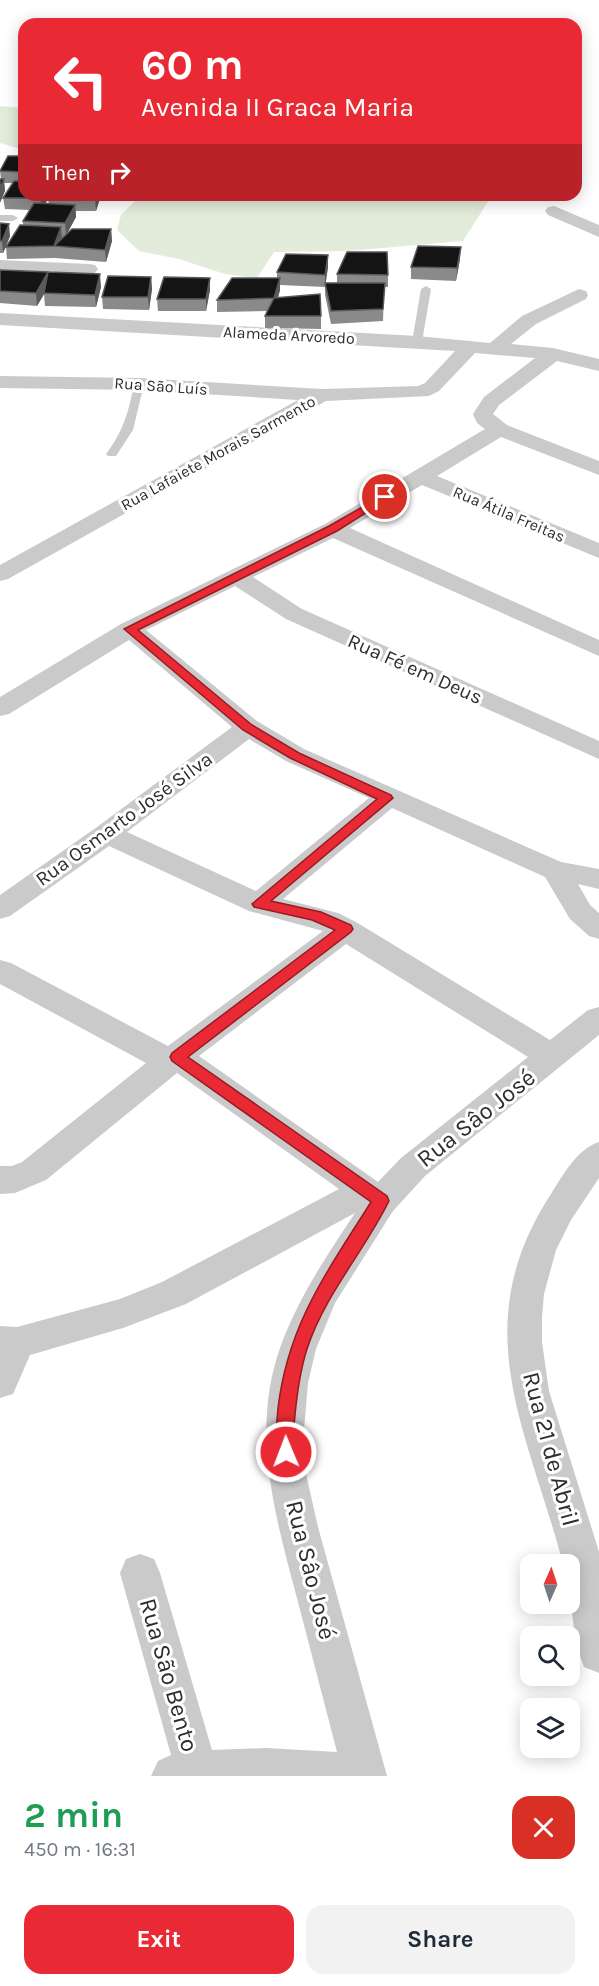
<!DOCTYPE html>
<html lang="en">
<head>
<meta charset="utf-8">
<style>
  body { margin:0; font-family:Karla,sans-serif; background:#f2f2f3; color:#1f2937; height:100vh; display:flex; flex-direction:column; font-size:22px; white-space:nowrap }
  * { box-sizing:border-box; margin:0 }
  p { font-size:20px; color:#747a83 }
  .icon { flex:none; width:33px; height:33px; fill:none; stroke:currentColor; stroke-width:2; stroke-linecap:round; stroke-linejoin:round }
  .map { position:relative; height:1776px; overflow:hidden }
  .details { display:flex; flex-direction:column; background:#fff; flex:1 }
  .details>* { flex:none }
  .hud { position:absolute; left:18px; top:18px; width:564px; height:183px; border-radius:18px; box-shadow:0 3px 15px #0003; background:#e92a34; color:#fff; overflow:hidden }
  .needle { width:39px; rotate:3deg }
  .controls { position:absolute; left:520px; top:1554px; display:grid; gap:12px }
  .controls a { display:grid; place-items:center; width:60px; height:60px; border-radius:12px; background:#fff; box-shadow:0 3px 15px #0003; font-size:30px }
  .pin { position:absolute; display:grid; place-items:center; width:51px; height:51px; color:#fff; margin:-26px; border:3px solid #fff; border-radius:50%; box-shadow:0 2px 6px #0007 }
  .me { position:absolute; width:66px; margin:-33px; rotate:359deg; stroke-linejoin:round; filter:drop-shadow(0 0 4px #0008) }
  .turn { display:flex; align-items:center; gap:21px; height:126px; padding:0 24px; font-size:27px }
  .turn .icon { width:78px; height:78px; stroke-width:2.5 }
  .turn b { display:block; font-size:42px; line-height:51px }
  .then { display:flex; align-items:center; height:57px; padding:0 24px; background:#0003; gap:12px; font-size:22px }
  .round { display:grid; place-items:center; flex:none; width:63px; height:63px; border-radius:18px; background:#f2f2f3 }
  .overview { display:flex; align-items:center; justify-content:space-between; height:102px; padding:0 24px }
  h1 { font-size:36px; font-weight:700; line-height:45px; color:#1e9e55 }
  .action { display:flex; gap:12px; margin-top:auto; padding:12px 24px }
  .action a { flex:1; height:69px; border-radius:18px; background:#e92a34; color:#fff; font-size:24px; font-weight:700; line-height:69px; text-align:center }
  .action a+a { background:#f2f2f3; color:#1f2937 }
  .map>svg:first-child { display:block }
</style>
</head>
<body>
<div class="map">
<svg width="599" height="1776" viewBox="0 0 599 1776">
  <rect width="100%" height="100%" fill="#fff"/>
  <path fill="#e3ebda" d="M 0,106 L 24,108 L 24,150 L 0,143 Z
    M 136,195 L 462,195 L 489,200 L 463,241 L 348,251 L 274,252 L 257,278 L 225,274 L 179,259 L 139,251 L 117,230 L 121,215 L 139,197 Z"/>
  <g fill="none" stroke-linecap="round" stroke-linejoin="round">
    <path fill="#cacaca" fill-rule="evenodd" d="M 0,215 L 13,215 L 18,218 L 13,221 L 0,221 Z
      M 426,286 L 431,289 L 422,342 L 417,345 L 412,342 L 421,289 Z
      M 139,381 L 144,384 L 133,430 L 116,456 L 108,456 L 106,454 C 123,432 129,411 134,384 Z"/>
    <path fill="#cacaca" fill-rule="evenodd" d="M 554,206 L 599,225 L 599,237 L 548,215 L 545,211 L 548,207 Z
      M 0,260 L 89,264 L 95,265 L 98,269 L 95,273 L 89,274 L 0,270 Z
      M 579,289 L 586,291 L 588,295 L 586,299 L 536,324 L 511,344 L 553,348 L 599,359 L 599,371 L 557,361 L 499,405 L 493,414 L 507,425 L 599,461 L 599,475 L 501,437 L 437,476 L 599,543 L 599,558 L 422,485 L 350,528 L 599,640 L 599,656 L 333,538 L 253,577 L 302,609 L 599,741 L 599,759 L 286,619 L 235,586 L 146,630 L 257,721 L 304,749 L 561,862 L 599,869 L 599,889 L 578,884 L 590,905 L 599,913 L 599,939 L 589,936 L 570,919 L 545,877 L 392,808 L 283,899 L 338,913 L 356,922 L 550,1040 L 588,1010 L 599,1007 L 599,1035 L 425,1176 L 393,1211 L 335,1303 L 316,1349 L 308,1383 L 304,1430 L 306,1474 L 318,1527 L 387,1776 L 151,1776 L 158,1761 L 171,1755 L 120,1573 L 126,1559 L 140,1554 L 154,1559 L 160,1573 L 212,1750 L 266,1748 L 337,1752 C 324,1702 311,1652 298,1602 C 276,1519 250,1433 280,1348 C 298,1298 326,1257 355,1213 L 186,1304 L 123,1328 L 30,1355 L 13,1394 L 0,1398 L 0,1326 L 17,1327 L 120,1299 L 162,1282 L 339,1189 L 177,1073 L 46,1180 L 15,1193 L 0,1194 L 0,1166 L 12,1166 L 22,1162 L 146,1063 L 0,984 L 0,960 L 11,963 L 168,1046 L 323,931 L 249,911 L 109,846 L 10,916 L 0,919 L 0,895 L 97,827 L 232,727 L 129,640 L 9,714 L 0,716 L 0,697 L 121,624 L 325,524 L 485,429 L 477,423 L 473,414 L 484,397 L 535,358 L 475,353 L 439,391 L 429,396 L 326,401 L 8,579 L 0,581 L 0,565 L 298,400 L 139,390 L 0,388 L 0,376 L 139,378 L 322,389 L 418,386 L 425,383 L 455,351 L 0,325 L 0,313 L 417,336 L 490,343 L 522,316 ZM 249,739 L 286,761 L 369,798 L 256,891 L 127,832 ZM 346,944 L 528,1057 L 401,1158 L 378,1182 L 199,1056 Z
      M 599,1142 L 599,1178 L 571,1220 L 556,1250 L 544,1294 L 542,1317 L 542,1342 L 549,1391 L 599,1552 L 599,1673 L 584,1667 C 572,1636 570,1598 570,1564 L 563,1564 C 528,1430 464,1327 551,1194 C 563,1175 577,1149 599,1142 Z"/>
  </g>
  <path fill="#8a8a8a" d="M 24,156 L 24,195 L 50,195 L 45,203 L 49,204 L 48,199 L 101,195 L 96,211 L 76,211 L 76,217 L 67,234 L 111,229 L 112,241 L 106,262 L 55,258 L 7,259 L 6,247 L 3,253 L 0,253 L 0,223 L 10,236 L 6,246 L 23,225 L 23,221 L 30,210 L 5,209 L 3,198 L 13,183 L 4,183 L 5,191 L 1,179 L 0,171 Z
    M 460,259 L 456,281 L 411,279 L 411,267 Z
    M 328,267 L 325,287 L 280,285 L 280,290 L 278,298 L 321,316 L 321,329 L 265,328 L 265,316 L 267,311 L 217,312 L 217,300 L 277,278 L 277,272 Z
    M 0,270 L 101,287 L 96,307 L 45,306 L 44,294 L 37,306 L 0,303 Z
    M 337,274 L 388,275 L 388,287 L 384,287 L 383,321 L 331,324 L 325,295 L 325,283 L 337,283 Z
    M 151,277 L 152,289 L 149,310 L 103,309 L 102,297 Z
    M 210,278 L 210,290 L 206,311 L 158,311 L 157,299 Z"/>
  <path fill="#5a5a5a" d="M 4,179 L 5,191 L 0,203 L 0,188 Z
    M 42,195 L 50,195 L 42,210 L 40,198 Z
    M 96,195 L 101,195 L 96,211 L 95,199 Z
    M 75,205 L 76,217 L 66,235 L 65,223 Z
    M 9,224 L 10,236 L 3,253 L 2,241 Z
    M 61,227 L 62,239 L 54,246 Z
    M 111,229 L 112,241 L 106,262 L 105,250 Z
    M 461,247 L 460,259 L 456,281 L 457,268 Z
    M 328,255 L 328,267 L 325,287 L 325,275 Z
    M 48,272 L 50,284 L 37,306 L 36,293 Z
    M 100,274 L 101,287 L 96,307 L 95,295 Z
    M 151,277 L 152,289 L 149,310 L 148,297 Z
    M 210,278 L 210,290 L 206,311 L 206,299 Z
    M 280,278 L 280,290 L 274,311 L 274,298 Z"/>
  <path fill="#141414" stroke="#5a5a5a" stroke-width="1.5" d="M 8,156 L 24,156 L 24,172 L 0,171 Z
    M 0,179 L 4,179 L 0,188 Z
    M 14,181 L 24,181 L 24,195 L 42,195 L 40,198 L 3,198 Z
    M 51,195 L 96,195 L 95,199 L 48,199 Z
    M 34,203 L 75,205 L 65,223 L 23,221 Z
    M 0,223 L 9,224 L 2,241 L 0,241 Z
    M 20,225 L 61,227 L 54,246 L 6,247 Z
    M 72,229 L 111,229 L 105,250 L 54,246 Z
    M 418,246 L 461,247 L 457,268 L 411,267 Z
    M 347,252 L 387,252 L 388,275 L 337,274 Z
    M 286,254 L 328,255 L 325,275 L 277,272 Z
    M 0,270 L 48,272 L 36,293 L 0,291 Z
    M 48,272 L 100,274 L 95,295 L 44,293 Z
    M 108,276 L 151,277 L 148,297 L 102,297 Z
    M 164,277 L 210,278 L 206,299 L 157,299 Z
    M 232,278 L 280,278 L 274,298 L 217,300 Z
    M 325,283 L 385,283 L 383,309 L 331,311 Z
    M 320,294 L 321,316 L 265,316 L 274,298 Z"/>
  <path fill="#e92a34" stroke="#971b22" stroke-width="1.5" d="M 385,494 L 388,495 L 388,499 L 337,531 L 138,630 L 252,725 L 299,753 L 391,795 L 393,798 L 271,901 L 321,912 L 351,925 L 353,929 L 351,932 L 188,1057 L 387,1196 L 389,1201 C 364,1252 325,1294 307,1349 C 299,1374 296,1401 294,1426 C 293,1437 297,1448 292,1458 L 286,1460 L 280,1458 C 273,1443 277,1424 278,1408 C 288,1324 327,1272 371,1202 L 172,1061 L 170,1057 L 172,1053 L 335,930 L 312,920 L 254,907 L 252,904 L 377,799 L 290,758 L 243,730 L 124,629 L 329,526 Z"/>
  <g text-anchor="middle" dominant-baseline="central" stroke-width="6" stroke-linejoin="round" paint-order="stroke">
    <g font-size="16" fill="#2d2d2d" stroke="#fff">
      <text transform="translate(289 335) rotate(3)">Alameda Arvoredo</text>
      <text transform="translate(161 386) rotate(4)">Rua São Luís</text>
      <text transform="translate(218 453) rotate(-29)">Rua Lafaiete Morais Sarmento</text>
      <text transform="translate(509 514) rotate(23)">Rua Átila Freitas</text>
    </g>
    <g font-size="20" fill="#2d2d2d" stroke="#fff">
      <text transform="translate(415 669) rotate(24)">Rua Fé em Deus</text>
      <text transform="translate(124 819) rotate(-36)">Rua Osmarto José Silva</text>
    </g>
    <g font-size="24" fill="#2d2d2d" stroke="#fff">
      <text transform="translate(476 1118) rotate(-38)">Rua Sâo José</text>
      <text transform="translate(551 1449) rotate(75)">Rua 21 de Abril</text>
      <text transform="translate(311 1570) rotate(76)">Rua Sâo José</text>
      <text transform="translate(169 1675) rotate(74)">Rua São Bento</text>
    </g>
  </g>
</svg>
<div class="controls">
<a><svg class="needle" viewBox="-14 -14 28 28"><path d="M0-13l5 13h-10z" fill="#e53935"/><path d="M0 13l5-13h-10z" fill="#747a83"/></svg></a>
<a><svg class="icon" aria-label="search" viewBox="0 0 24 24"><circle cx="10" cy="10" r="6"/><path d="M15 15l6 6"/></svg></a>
<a><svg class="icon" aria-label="layers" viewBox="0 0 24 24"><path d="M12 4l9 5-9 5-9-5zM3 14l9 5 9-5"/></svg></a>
</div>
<div class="pin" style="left:385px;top:497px;background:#d93025"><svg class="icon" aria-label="arrive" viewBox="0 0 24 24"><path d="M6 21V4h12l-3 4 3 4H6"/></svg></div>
<svg class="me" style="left:286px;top:1452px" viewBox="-20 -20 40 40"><circle r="17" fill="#e92a34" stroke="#fff" stroke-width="3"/><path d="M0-11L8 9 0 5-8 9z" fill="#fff"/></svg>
<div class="hud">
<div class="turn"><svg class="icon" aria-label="left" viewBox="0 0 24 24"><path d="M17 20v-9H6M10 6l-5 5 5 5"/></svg><div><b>60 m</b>Avenida II Graca Maria</div></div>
<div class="then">Then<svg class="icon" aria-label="right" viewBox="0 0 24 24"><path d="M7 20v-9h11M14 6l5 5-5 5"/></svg></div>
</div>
</div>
<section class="details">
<div class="overview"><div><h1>2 min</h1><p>450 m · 16:31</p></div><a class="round" style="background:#d93025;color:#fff"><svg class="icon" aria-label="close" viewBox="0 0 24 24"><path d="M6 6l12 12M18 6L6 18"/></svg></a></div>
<div class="action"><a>Exit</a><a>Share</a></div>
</section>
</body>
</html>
